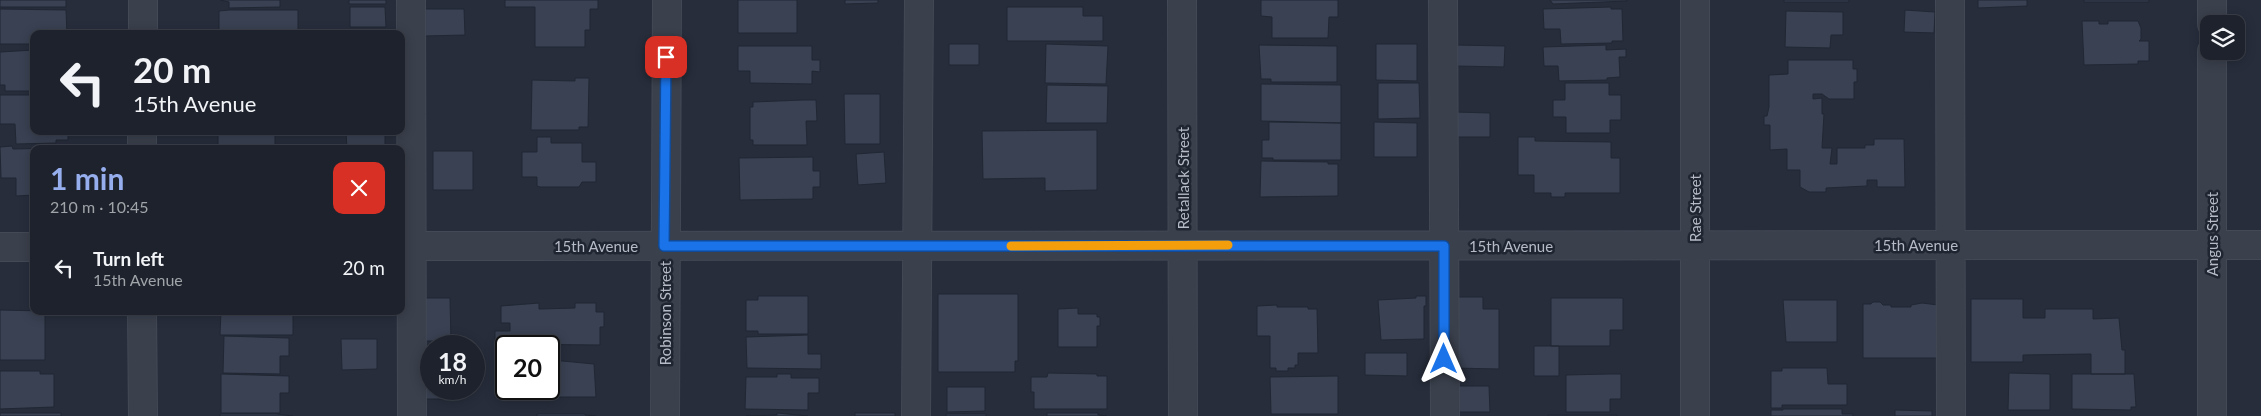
<!DOCTYPE html>
<html lang="en">
<head>
<meta charset="utf-8">
<style>
  body { margin:0; font-family:Lato,sans-serif; background:#2a2f38; color:#f1f3f6; height:100vh; display:flex; flex-direction:column; font-size:19px; white-space:nowrap }
  * { box-sizing:border-box; margin:0 }
  p { font-size:16px; color:#a0a4a9 }
  .icon { flex:none; width:28px; height:28px; fill:none; stroke:currentColor; stroke-width:2; stroke-linecap:round; stroke-linejoin:round }
  .map { position:relative; flex:1; overflow:hidden }
  .sheet { position:absolute; left:30px; top:145px; width:375px; height:170px; display:flex; flex-direction:column; background:#1d222c; border-radius:10px; box-shadow:0 2px 12px #0003,0 0 0 1px #3b3f48 }
  .sheet>* { flex:none }
  .banner { position:absolute; left:30px; top:30px; width:375px; height:105px; border-radius:10px; box-shadow:0 2px 12px #0003,0 0 0 1px #3b3f48; background:#1d222c; color:#f1f3f6; overflow:hidden }
  .tools { position:absolute; left:2200px; top:15px; display:grid; gap:10px }
  .tools a { display:grid; place-items:center; width:45px; height:45px; border-radius:10px; background:#1d222c; box-shadow:0 2px 12px #0003,0 0 0 1px #3b3f48; font-size:25px }
  .speed { position:absolute; left:420px; top:335px; display:flex; gap:10px; font-size:25px; font-weight:700; text-align:center }
  .speed>* { display:grid; place-content:center; width:65px; height:65px; border-radius:50%; background:#1d222c; box-shadow:0 2px 12px #0003,0 0 0 1px #3b3f48; line-height:1 }
  .speed small { font-size:12px; font-weight:400 }
  .speed .limit { border:2px solid #111; border-radius:8px; background:#fff; color:#111 }
  .pin { position:absolute; display:grid; place-items:center; width:42px; height:42px; color:#fff; margin:-21px; border-radius:10px; box-shadow:0 2px 8px #0006 }
  .me { position:absolute; width:55px; margin:-28px; rotate:0deg; stroke-linejoin:round; filter:drop-shadow(0 0 4px #0008) }
  .turn { display:flex; align-items:center; gap:18px; height:105px; padding:0 20px; font-size:22px }
  .turn .icon { width:65px; height:65px; stroke-width:2.5 }
  .turn b { display:block; font-size:35px; line-height:42px }
  .round { display:grid; place-items:center; flex:none; width:52px; height:52px; border-radius:10px; background:#2a2f38 }
  .headline { display:flex; align-items:center; justify-content:space-between; height:85px; padding:0 20px }
  h1 { font-size:30px; font-weight:700; line-height:38px; color:#96aeed }
  ul { padding:0; list-style:none }
  li { display:flex; align-items:center; gap:15px; height:75px; padding:0 20px }
  li div { flex:1 }
  li b { display:block; font-size:19px }
  li em { font-style:normal }
  .map>svg:first-child { display:block }
</style>
</head>
<body>
<div class="map">
<svg width="2261" height="416" viewBox="0 0 2261 416">
  <rect width="100%" height="100%" fill="#272d3b"/>
  <path fill="#394152" stroke="#212733" d="M 0,0 L 66,0 L 66,7 L 0,7 Z
    M 280,0 L 280,7 L 229,8 L 229,2 L 220,0 Z
    M 349,0 L 386,0 L 386,4 L 349,4 Z
    M 505,0 L 598,0 L 598,9 L 590,9 L 590,30 L 585,30 L 585,47 L 535,47 L 535,7 L 505,7 Z
    M 738,0 L 797,0 L 797,33 L 738,33 Z
    M 845,0 L 878,0 L 878,3 L 845,4 Z
    M 1261,0 L 1338,0 L 1338,17 L 1329,17 L 1328,38 L 1272,38 L 1272,17 L 1261,16 Z
    M 1550,0 L 1627,0 L 1627,1 L 1553,4 Z
    M 1784,0 L 1849,0 L 1849,2 L 1784,2 Z
    M 1978,0 L 2027,0 L 2027,6 L 1978,8 Z
    M 2084,0 L 2149,0 L 2149,2 L 2084,2 Z
    M 350,7 L 385,7 L 386,27 L 350,27 Z
    M 1007,7 L 1083,7 L 1083,16 L 1103,16 L 1103,41 L 1007,41 Z
    M 1611,7 L 1611,9 L 1622,9 L 1623,41 L 1612,41 L 1612,43 L 1561,44 L 1560,29 L 1544,29 L 1543,9 Z
    M 0,9 L 66,10 L 67,34 L 34,34 L 34,44 L 0,44 Z
    M 425,9 L 464,9 L 465,35 L 425,36 Z
    M 229,10 L 298,10 L 298,31 L 281,31 L 281,34 L 219,34 L 219,11 Z
    M 1905,10 L 1935,12 L 1934,33 L 1904,32 Z
    M 1786,11 L 1843,12 L 1843,35 L 1831,35 L 1830,48 L 1785,47 Z
    M 2082,21 L 2099,21 L 2099,24 L 2108,24 L 2108,21 L 2138,21 L 2141,28 L 2141,39 L 2139,41 L 2149,41 L 2149,61 L 2138,61 L 2138,64 L 2084,65 Z
    M 949,44 L 979,44 L 979,65 L 949,65 Z
    M 1046,44 L 1108,46 L 1106,84 L 1045,83 Z
    M 1376,44 L 1417,44 L 1417,81 L 1376,80 Z
    M 1259,45 L 1337,46 L 1337,82 L 1271,82 L 1271,79 L 1261,79 Z
    M 1456,45 L 1505,46 L 1504,67 L 1456,66 Z
    M 1606,45 L 1606,50 L 1626,49 L 1626,57 L 1619,57 L 1620,77 L 1607,78 L 1607,80 L 1559,81 L 1558,66 L 1544,66 L 1543,47 Z
    M 738,46 L 812,46 L 812,60 L 820,60 L 820,72 L 812,71 L 812,84 L 750,83 L 750,71 L 738,71 Z
    M 34,50 L 34,91 L 5,91 L 5,85 L 0,85 L 0,52 Z
    M 1788,60 L 1853,60 L 1853,69 L 1857,69 L 1857,82 L 1854,82 L 1854,99 L 1829,99 L 1822,94 L 1813,94 L 1813,99 L 1822,98 L 1822,114 L 1824,114 L 1822,148 L 1832,148 L 1830,164 L 1837,164 L 1837,148 L 1865,148 L 1865,145 L 1874,145 L 1874,139 L 1904,139 L 1905,187 L 1877,187 L 1877,180 L 1867,180 L 1867,186 L 1826,188 L 1826,192 L 1809,192 L 1800,187 L 1800,170 L 1787,170 L 1787,149 L 1770,150 L 1770,125 L 1764,125 L 1764,116 L 1767,116 L 1769,107 L 1769,75 L 1788,74 Z
    M 575,78 L 589,78 L 588,127 L 579,127 L 579,130 L 531,130 L 532,80 L 575,81 Z
    M 1378,83 L 1419,83 L 1420,118 L 1378,119 Z
    M 1565,83 L 1609,83 L 1609,95 L 1621,95 L 1621,120 L 1610,120 L 1610,133 L 1566,133 L 1566,117 L 1553,117 L 1553,100 L 1565,100 Z
    M 1261,84 L 1341,85 L 1341,123 L 1261,121 Z
    M 1047,85 L 1108,86 L 1107,123 L 1046,123 Z
    M 844,94 L 880,94 L 880,144 L 845,144 Z
    M 0,95 L 34,95 L 34,131 L 68,131 L 68,140 L 56,140 L 56,143 L 16,144 L 15,124 L 0,124 Z
    M 803,100 L 816,100 L 817,121 L 806,121 L 807,145 L 753,145 L 753,140 L 750,140 L 750,107 L 753,107 L 753,102 Z
    M 1455,112 L 1490,113 L 1490,137 L 1454,137 Z
    M 1269,122 L 1341,123 L 1341,160 L 1273,160 L 1273,158 L 1262,158 L 1262,140 L 1269,140 Z
    M 1374,122 L 1417,123 L 1417,157 L 1374,157 Z
    M 1097,130 L 1097,190 L 1045,191 L 1045,178 L 983,179 L 982,131 Z
    M 218,131 L 275,131 L 275,149 L 218,149 Z
    M 346,131 L 385,131 L 385,149 L 347,149 Z
    M 537,137 L 551,137 L 551,143 L 582,143 L 582,162 L 596,162 L 596,182 L 582,182 L 579,187 L 540,187 L 537,186 L 537,177 L 522,177 L 522,152 L 537,152 Z
    M 1518,137 L 1535,137 L 1535,141 L 1611,142 L 1611,158 L 1620,158 L 1620,193 L 1565,193 L 1565,197 L 1551,197 L 1551,193 L 1534,193 L 1534,175 L 1518,175 Z
    M 12,146 L 13,149 L 57,148 L 34,149 L 34,195 L 16,196 L 16,178 L 1,178 L 0,147 Z
    M 433,151 L 473,151 L 473,190 L 433,190 Z
    M 884,152 L 886,183 L 858,185 L 856,154 Z
    M 813,157 L 813,171 L 820,171 L 820,187 L 813,187 L 813,199 L 740,200 L 739,158 Z
    M 1261,161 L 1328,162 L 1328,164 L 1338,164 L 1338,196 L 1260,197 Z
    M 938,294 L 1018,294 L 1018,361 L 1015,361 L 1015,372 L 938,372 Z
    M 758,296 L 808,296 L 808,334 L 758,334 L 758,331 L 746,331 L 746,300 L 758,300 Z
    M 1416,296 L 1426,296 L 1426,306 L 1424,306 L 1424,339 L 1381,340 L 1378,300 L 1416,298 Z
    M 1452,297 L 1483,297 L 1483,309 L 1499,309 L 1499,369 L 1453,368 Z
    M 421,298 L 450,298 L 451,341 L 421,341 Z
    M 1551,298 L 1623,298 L 1623,330 L 1610,330 L 1610,346 L 1551,346 Z
    M 1971,299 L 2023,299 L 2023,318 L 2045,318 L 2045,309 L 2093,309 L 2093,319 L 2119,318 L 2122,350 L 2125,350 L 2125,374 L 2091,374 L 2091,354 L 2023,355 L 2023,362 L 1971,362 Z
    M 1783,300 L 1837,300 L 1837,342 L 1786,342 Z
    M 1873,302 L 1880,302 L 1883,305 L 1891,305 L 1891,307 L 1911,307 L 1911,305 L 1922,303 L 1938,305 L 1938,358 L 1863,358 L 1863,304 L 1871,304 Z
    M 539,303 L 539,309 L 541,309 L 575,308 L 575,303 L 596,303 L 596,312 L 604,312 L 604,327 L 600,327 L 600,345 L 495,344 L 495,331 L 510,331 L 510,323 L 501,323 L 501,306 Z
    M 1277,305 L 1277,307 L 1308,307 L 1308,309 L 1317,309 L 1318,353 L 1298,353 L 1298,365 L 1295,365 L 1295,368 L 1288,368 L 1288,371 L 1276,371 L 1276,368 L 1270,368 L 1270,336 L 1257,336 L 1257,306 Z
    M 1078,308 L 1078,314 L 1097,314 L 1097,317 L 1100,317 L 1100,326 L 1097,326 L 1097,347 L 1058,347 L 1058,309 Z
    M 0,310 L 45,311 L 45,360 L 0,360 Z
    M 221,311 L 293,311 L 293,335 L 220,335 Z
    M 808,335 L 808,354 L 821,354 L 821,369 L 747,368 L 746,337 Z
    M 224,336 L 289,338 L 289,356 L 280,356 L 280,374 L 223,373 Z
    M 341,339 L 377,339 L 377,369 L 342,370 Z
    M 1534,346 L 1559,346 L 1559,376 L 1534,376 Z
    M 1365,353 L 1407,353 L 1407,376 L 1365,375 Z
    M 552,360 L 594,364 L 596,397 L 537,397 L 537,389 L 549,389 L 549,362 L 552,362 Z
    M 1782,368 L 1827,368 L 1828,384 L 1847,384 L 1847,405 L 1782,405 L 1782,408 L 1771,408 L 1771,371 L 1782,371 Z
    M 0,371 L 40,371 L 40,374 L 54,374 L 54,407 L 0,409 Z
    M 1048,373 L 1097,374 L 1097,376 L 1107,376 L 1107,409 L 1034,409 L 1034,392 L 1031,392 L 1031,377 L 1047,377 Z
    M 2009,373 L 2050,374 L 2050,410 L 2008,410 Z
    M 221,374 L 289,376 L 289,393 L 280,393 L 280,413 L 221,413 Z
    M 777,374 L 791,374 L 791,378 L 819,378 L 819,393 L 808,393 L 808,410 L 745,409 L 746,377 L 777,377 Z
    M 1609,374 L 1621,374 L 1621,399 L 1610,399 L 1610,412 L 1566,412 L 1566,375 Z
    M 2072,374 L 2134,374 L 2136,407 L 2131,407 L 2131,410 L 2072,409 Z
    M 1338,376 L 1338,414 L 1271,414 L 1270,377 Z
    M 423,381 L 431,381 L 431,389 L 449,389 L 449,399 L 423,399 Z
    M 1457,386 L 1489,386 L 1490,412 L 1458,412 Z
    M 947,387 L 985,387 L 985,411 L 947,412 Z
    M 1783,409 L 1842,409 L 1842,414 L 1853,414 L 1853,416 L 1771,416 L 1771,410 L 1783,410 Z
    M 1895,410 L 1932,411 L 1932,416 L 1895,416 Z
    M 0,413 L 61,413 L 61,416 L 0,416 Z
    M 777,413 L 808,416 L 746,416 L 777,415 Z
    M 855,413 L 895,413 L 895,416 L 855,416 Z
    M 1047,413 L 1098,413 L 1098,415 L 1107,416 L 1047,416 Z
    M 220,414 L 277,414 L 293,416 L 220,416 Z
    M 537,414 L 585,414 L 585,415 L 596,416 L 537,416 Z
    M 946,414 L 986,414 L 986,416 L 946,416 Z
    M 1548,415 L 1617,415 L 1617,416 L 1548,416 Z"/>
  <g fill="none" stroke-linecap="round" stroke-linejoin="round">
    <g stroke="#434955" stroke-width="30">
      <path id="minor" d="M 411,0 L 412,416
        M 1182,0 L 1183,416
        M 1443,0 L 1445,416
        M 1950,0 L 1951,416
        M 2212,0 L 2212,24
        M 143,34 L 143,0
        M 2212,51 L 2212,416
        M 142,149 L 142,131
        M 401,246 L 2261,245
        M 0,247 L 34,247
        M 142,311 L 143,416
        M 665,416 L 667,0
        M 916,416 L 919,0
        M 1695,416 L 1695,0"/>
    </g>
    <use href="#minor" stroke="#3a404c" stroke-width="28"/>
  </g>
  <g fill="none" stroke-linecap="round" stroke-linejoin="round">
    <g stroke="#114b97" stroke-width="12">
      <path id="route" d="M 666,57 L 664,246 L 1444,246 L 1444,359"/>
    </g>
    <use href="#route" stroke="#1a73e8" stroke-width="9"/>
    <path stroke="#f59e0b" stroke-width="9" d="M 1011,246 L 1228,245"/>
  </g>
  <g text-anchor="middle" dominant-baseline="central" stroke-width="5" stroke-linejoin="round" paint-order="stroke">
    <g font-size="15" fill="#b6bbc7" stroke="#1f2531">
      <text transform="translate(1183 178) rotate(-90)">Retallack Street</text>
      <text transform="translate(1695 208) rotate(-90)">Rae Street</text>
      <text transform="translate(2212 234) rotate(-90)">Angus Street</text>
      <text x="1916" y="245">15th Avenue</text>
      <text x="596" y="246">15th Avenue</text>
      <text x="1511" y="246">15th Avenue</text>
      <text transform="translate(665 313) rotate(-90)">Robinson Street</text>
    </g>
  </g>
</svg>
<div class="tools">
<a><svg class="icon" aria-label="layers" viewBox="0 0 24 24"><path d="M12 4l9 5-9 5-9-5zM3 14l9 5 9-5"/></svg></a>
</div>
<div class="speed"><div>18<small>km/h</small></div><div class="limit">20</div></div>
<div class="pin" style="left:666px;top:57px;background:#d93025"><svg class="icon" aria-label="arrive" viewBox="0 0 24 24"><path d="M6 21V4h12l-3 4 3 4H6"/></svg></div>
<svg class="me" style="left:1444px;top:359px" viewBox="-20 -20 40 40"><path d="M0-17L14 15 0 8-14 15z" fill="#1a73e8" stroke="#fff" stroke-width="4"/></svg>
<div class="banner">
<div class="turn"><svg class="icon" aria-label="left" viewBox="0 0 24 24"><path d="M17 20v-9H6M10 6l-5 5 5 5"/></svg><div><b>20 m</b>15th Avenue</div></div>
</div>
<section class="sheet">
<div class="headline"><div><h1>1 min</h1><p>210 m · 10:45</p></div><a class="round" style="background:#d93025;color:#fff"><svg class="icon" aria-label="close" viewBox="0 0 24 24"><path d="M6 6l12 12M18 6L6 18"/></svg></a></div>
<ul>
<li><svg class="icon" aria-label="left" viewBox="0 0 24 24"><path d="M17 20v-9H6M10 6l-5 5 5 5"/></svg><div><b>Turn left</b><p>15th Avenue</p></div><em>20 m</em></li>
</ul>
</section>
</div>
</body>
</html>
